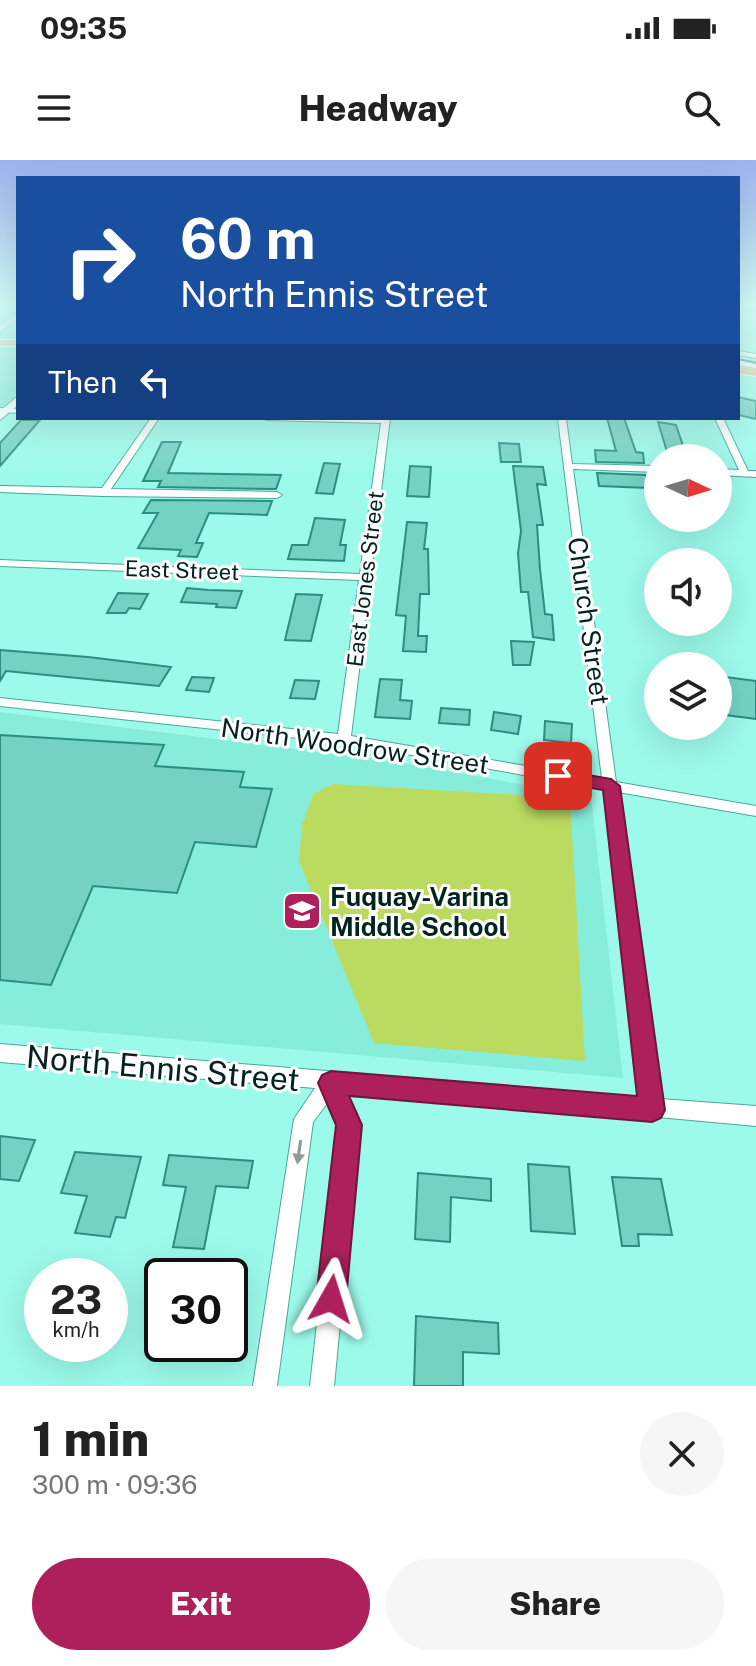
<!DOCTYPE html>
<html lang="en">
<head>
<meta charset="utf-8">
<style>
  body { margin:0; font-family:"Public Sans",sans-serif; background:#f6f6f6; color:#222; height:100vh; display:flex; flex-direction:column; font-size:30px; white-space:nowrap }
  * { box-sizing:border-box; margin:0 }
  p { font-size:26px; color:#767676 }
  .icon { flex:none; width:44px; height:44px; fill:none; stroke:currentColor; stroke-width:2; stroke-linecap:round; stroke-linejoin:round }
  .map { position:relative; height:1226px; overflow:hidden }
  .sheet { display:flex; flex-direction:column; background:#fff; flex:1 }
  .sheet>* { flex:none }
  .guide { position:absolute; left:16px; top:16px; width:724px; height:244px; border-radius:0px; box-shadow:0 8px 32px #0002; background:#1a4fa0; color:#fff; overflow:hidden }
  .needle { width:52px; rotate:94deg }
  .controls { position:absolute; left:644px; top:284px; display:grid; gap:16px }
  .controls a { display:grid; place-items:center; width:88px; height:88px; border-radius:50%; background:#fff; box-shadow:0 8px 32px #0002; font-size:40px }
  .speed { position:absolute; left:24px; top:1098px; display:flex; gap:16px; font-size:40px; font-weight:700; text-align:center }
  .speed>* { display:grid; place-content:center; width:104px; height:104px; border-radius:50%; background:#fff; box-shadow:0 8px 32px #0002; line-height:1 }
  .speed small { font-size:20px; font-weight:400 }
  .speed .limit { border:4px solid #111; border-radius:12px; background:#fff; color:#111 }
  .pin { position:absolute; display:grid; place-items:center; width:68px; height:68px; color:#fff; margin:-34px; border-radius:16px; box-shadow:0 4px 12px #0006 }
  .me { position:absolute; width:88px; margin:-44px; rotate:6deg; stroke-linejoin:round; filter:drop-shadow(0 0 6px #0008) }
  .turn { display:flex; align-items:center; gap:28px; height:168px; padding:0 32px; font-size:36px }
  .turn .icon { width:104px; height:104px; stroke-width:2.5 }
  .turn b { display:block; font-size:56px; line-height:68px }
  .then { display:flex; align-items:center; height:76px; padding:0 32px; background:#0003; gap:16px; font-size:30px }
  .round { display:grid; place-items:center; flex:none; width:84px; height:84px; border-radius:42px; background:#f6f6f6 }
  .overview { display:flex; align-items:center; justify-content:space-between; height:136px; padding:0 32px }
  h1 { font-size:48px; font-weight:800; line-height:60px }
  .primary-button { display:flex; gap:16px; margin-top:auto; padding:16px 32px }
  .primary-button a { flex:1; height:92px; border-radius:48px; background:#ad205b; color:#fff; font-size:32px; font-weight:800; line-height:92px; text-align:center }
  .primary-button a+a { background:#f6f6f6; color:#222 }
  .status { display:flex; justify-content:space-between; align-items:center; height:56px; padding:0 40px; background:#fff; direction:ltr }
  .status svg { height:22px; fill:currentColor }
  header { display:flex; justify-content:space-between; align-items:center; height:104px; padding:0 32px; background:#fff; font-size:36px; font-weight:800 }
  .map>svg:first-child { display:block }
</style>
</head>
<body>
<div class="status"><b>09:35</b><svg viewBox="0 0 49 12"><path d="M0 12V9h3v3zM5 12V6h3v6zM10 12V3h3v9zM15 12V0h3v12zM26 1h20v11H26zM47 4h2v5h-2z"/></svg></div>
<header><svg class="icon" aria-label="menu" viewBox="0 0 24 24"><path d="M4 6h16M4 12h16M4 18h16"/></svg>Headway<svg class="icon" aria-label="search" viewBox="0 0 24 24"><circle cx="10" cy="10" r="6"/><path d="M15 15l6 6"/></svg></header>
<div class="map">
<svg width="756" height="1226" viewBox="0 0 756 1226">
  <rect width="100%" height="100%" fill="#9cfaea"/>
  <path fill="#86eddb" d="M 0,145 L 18,145 L 18,248 L 0,248 Z
    M 0,552 L 392,601 L 591,637 L 623,918 L 0,864 Z"/>
  <path fill="#bbda60" d="M 333,624 L 570,638 L 585,901 L 374,883 L 299,701 L 302,665 L 313,634 Z"/>
  <path fill="#74d2c2" stroke="#2a8e80" stroke-width="2" d="M 738,237 L 756,241 L 756,259 L 738,255 Z
    M 607,258 L 624,258 L 636,292 L 643,293 L 644,303 L 596,302 L 595,290 L 616,291 Z
    M 21,260 L 40,260 L 0,306 L 0,283 Z
    M 658,262 L 676,265 L 687,298 L 669,298 Z
    M 162,282 L 181,282 L 168,313 L 281,315 L 276,329 L 158,327 L 161,321 L 143,321 Z
    M 499,283 L 519,284 L 521,302 L 501,302 Z
    M 324,303 L 340,304 L 333,334 L 316,333 Z
    M 410,306 L 431,307 L 429,337 L 407,336 Z
    M 513,306 L 543,307 L 546,325 L 537,324 L 543,365 L 537,365 L 540,409 L 545,454 L 552,455 L 554,480 L 533,477 L 528,432 L 521,432 L 518,393 L 521,371 Z
    M 597,313 L 646,315 L 648,328 L 599,326 Z
    M 151,340 L 272,341 L 267,355 L 209,353 L 196,383 L 203,383 L 197,397 L 178,396 L 181,390 L 138,388 L 158,353 L 143,353 Z
    M 315,358 L 345,360 L 340,385 L 346,385 L 344,401 L 288,399 L 292,385 L 308,385 Z
    M 407,362 L 427,363 L 424,389 L 428,389 L 429,434 L 420,434 L 418,476 L 427,476 L 426,492 L 403,491 L 406,456 L 396,455 Z
    M 187,428 L 208,430 L 242,431 L 236,448 L 216,447 L 217,444 L 181,442 Z
    M 118,433 L 148,434 L 140,449 L 129,448 L 126,453 L 107,453 Z
    M 296,434 L 322,435 L 311,481 L 285,480 Z
    M 511,481 L 534,482 L 530,505 L 513,505 Z
    M 0,490 L 88,497 L 171,507 L 159,526 L 6,511 L 0,521 Z
    M 718,516 L 756,521 L 756,559 L 718,554 Z
    M 192,517 L 214,518 L 209,532 L 186,530 Z
    M 380,519 L 402,520 L 400,540 L 412,541 L 410,559 L 375,557 Z
    M 295,520 L 319,521 L 315,539 L 290,538 Z
    M 441,548 L 470,550 L 469,565 L 439,563 Z
    M 494,552 L 521,556 L 518,574 L 491,570 Z
    M 545,561 L 572,564 L 571,583 L 544,580 Z
    M 0,575 L 164,585 L 155,606 L 244,612 L 240,627 L 272,629 L 256,687 L 195,682 L 177,733 L 93,726 L 51,825 L 0,820 Z
    M 0,976 L 35,980 L 19,1021 L 0,1019 Z
    M 75,992 L 141,997 L 125,1058 L 116,1057 L 110,1077 L 75,1073 L 87,1036 L 61,1033 Z
    M 169,995 L 253,1001 L 248,1028 L 216,1026 L 204,1089 L 173,1087 L 186,1027 L 163,1025 Z
    M 528,1004 L 569,1007 L 575,1074 L 531,1071 Z
    M 418,1013 L 491,1019 L 491,1041 L 451,1037 L 450,1082 L 415,1079 Z
    M 612,1017 L 661,1019 L 672,1075 L 638,1074 L 639,1086 L 622,1086 Z
    M 416,1156 L 498,1163 L 499,1194 L 463,1192 L 463,1226 L 414,1226 Z"/>
  <g fill="none" stroke-linecap="round" stroke-linejoin="round">
    <g stroke="#48a899" stroke-width="2">
      <path id="street" d="M 0,145 L 18,145 L 18,148 L 0,148 Z
        M 18,153 L 18,158 L 0,171 L 0,166 Z
        M 738,191 L 756,194 L 756,198 L 738,195 Z
        M 0,248 L 18,249 L 18,253 L 0,252 Z
        M 151,258 L 159,258 L 111,329 L 277,332 L 282,335 L 277,338 L 103,336 L 0,332 L 0,326 L 102,328 Z
        M 263,258 L 390,258 L 351,576 L 602,619 L 558,258 L 566,258 L 572,304 L 658,306 L 658,312 L 573,309 L 616,622 L 756,646 L 756,656 L 618,632 L 660,939 L 756,946 L 756,966 L 658,957 L 652,959 L 645,956 L 344,931 L 359,965 L 334,1226 L 310,1226 L 339,965 L 329,941 L 313,962 L 277,1226 L 253,1226 L 294,959 L 315,928 L 0,902 L 0,884 L 641,937 L 603,629 L 344,583 L 0,546 L 0,538 L 338,574 L 359,420 L 0,406 L 0,400 L 360,414 L 381,263 L 267,260 Z
        M 715,258 L 723,258 L 748,311 L 756,311 L 756,317 L 718,315 L 718,309 L 739,310 Z"/>
    </g>
    <g stroke="#48a899" stroke-width="2">
      <path id="secondary" d="M 738,200 L 756,202 L 756,208 L 738,206 Z
        M 18,236 L 18,245 L 0,260 L 0,251 Z"/>
    </g>
    <g stroke="#fff" stroke-width="2">
      <path id="primary" d="M 0,180 L 18,180 L 18,186 L 0,186 Z
        M 738,205 L 756,208 L 756,216 L 738,213 Z"/>
    </g>
    <use href="#street" fill="#fff" fill-rule="evenodd"/>
    <use href="#secondary" fill="#fff" fill-rule="evenodd"/>
    <use href="#primary" fill="#ebbd92" fill-rule="evenodd"/>
    <path stroke="#3d736b" stroke-width="2" d="M 738,199 L 756,203"/>
  </g>
  <defs><path id="oneway-solid" d="M-6-.8H1V-3.2L6.5 0L1 3.2V.8H-6Z" transform="scale(2)"/></defs>
  <use fill="#8e9c9a" href="#oneway-solid" transform="translate(299 992) rotate(98)"/>
  <linearGradient id="sky" x2="0" y2="1"><stop stop-color="#9db3ee"/><stop offset="0.46" stop-color="#d2fdf6"/><stop offset="1" stop-color="#d2fdf6" stop-opacity="0"/></linearGradient>
  <rect width="756" height="316" fill="url(#sky)"/>
  <path fill="#ad205b" stroke="#70153b" stroke-width="2" d="M 558,610 L 611,619 L 620,626 L 665,950 L 661,958 L 652,962 L 349,936 L 362,965 L 346,1139 L 342,1150 L 331,1154 L 320,1150 L 316,1139 L 336,965 L 318,923 L 322,915 L 331,911 L 637,936 L 603,630 L 551,621 L 551,612 Z"/>
  <defs>
    <g id="school-square" transform="scale(2)"><rect x="-9" y="-9" width="18" height="18" rx="4" fill="#ad205b" stroke="#fff"/><path d="M0-5L7-2L0 1L-7-2ZM-4 1L0 2.5L4 1V4Q0 6-4 4Z" fill="#fff"/></g>
  </defs>
  <g fill-rule="evenodd">
    <use href="#school-square" x="302" y="751"/>
  </g>
  <g text-anchor="middle" dominant-baseline="central" stroke-width="6" stroke-linejoin="round" paint-order="stroke">
    <g font-size="22" fill="#04231f" stroke="#fff">
      <text transform="translate(182 410) rotate(2)">East Street</text>
      <text transform="translate(365 419) rotate(-83)">East Jones Street</text>
    </g>
    <g font-size="26" fill="#04231f" stroke="#fff">
      <text transform="translate(589 461) rotate(82)">Church Street</text>
      <text transform="translate(355 586) rotate(8)">North Woodrow Street</text>
    </g>
    <g font-size="26" font-weight="bold" fill="#04231f" stroke="#fff" text-anchor="start">
      <text x="330" y="736">Fuquay-Varina<tspan x="330" dy="30">Middle School</tspan></text>
    </g>
    <g font-size="32" fill="#04231f" stroke="#fff">
      <text transform="translate(163 908) rotate(5)">North Ennis Street</text>
    </g>
  </g>
</svg>
<div class="controls">
<a><svg class="needle" viewBox="-14 -14 28 28"><path d="M0-13l5 13h-10z" fill="#e53935"/><path d="M0 13l5-13h-10z" fill="#767676"/></svg></a>
<a><svg class="icon" aria-label="sound" viewBox="0 0 24 24"><path d="M4 9h4l5-4v14l-5-4H4zM17 9q2 3 0 6"/></svg></a>
<a><svg class="icon" aria-label="layers" viewBox="0 0 24 24"><path d="M12 4l9 5-9 5-9-5zM3 14l9 5 9-5"/></svg></a>
</div>
<div class="speed"><div>23<small>km/h</small></div><div class="limit">30</div></div>
<div class="pin" style="left:558px;top:616px;background:#d93025"><svg class="icon" aria-label="arrive" viewBox="0 0 24 24"><path d="M6 21V4h12l-3 4 3 4H6"/></svg></div>
<svg class="me" style="left:331px;top:1139px" viewBox="-20 -20 40 40"><path d="M0-17L14 15 0 8-14 15z" fill="#ad205b" stroke="#fff" stroke-width="4"/></svg>
<div class="guide">
<div class="turn"><svg class="icon" aria-label="right" viewBox="0 0 24 24"><path d="M7 20v-9h11M14 6l5 5-5 5"/></svg><div><b>60 m</b>North Ennis Street</div></div>
<div class="then">Then<svg class="icon" aria-label="left" viewBox="0 0 24 24"><path d="M17 20v-9H6M10 6l-5 5 5 5"/></svg></div>
</div>
</div>
<section class="sheet">
<div class="overview"><div><h1>1 min</h1><p>300 m · 09:36</p></div><a class="round"><svg class="icon" aria-label="close" viewBox="0 0 24 24"><path d="M6 6l12 12M18 6L6 18"/></svg></a></div>
<div class="primary-button"><a>Exit</a><a>Share</a></div>
</section>
</body>
</html>
